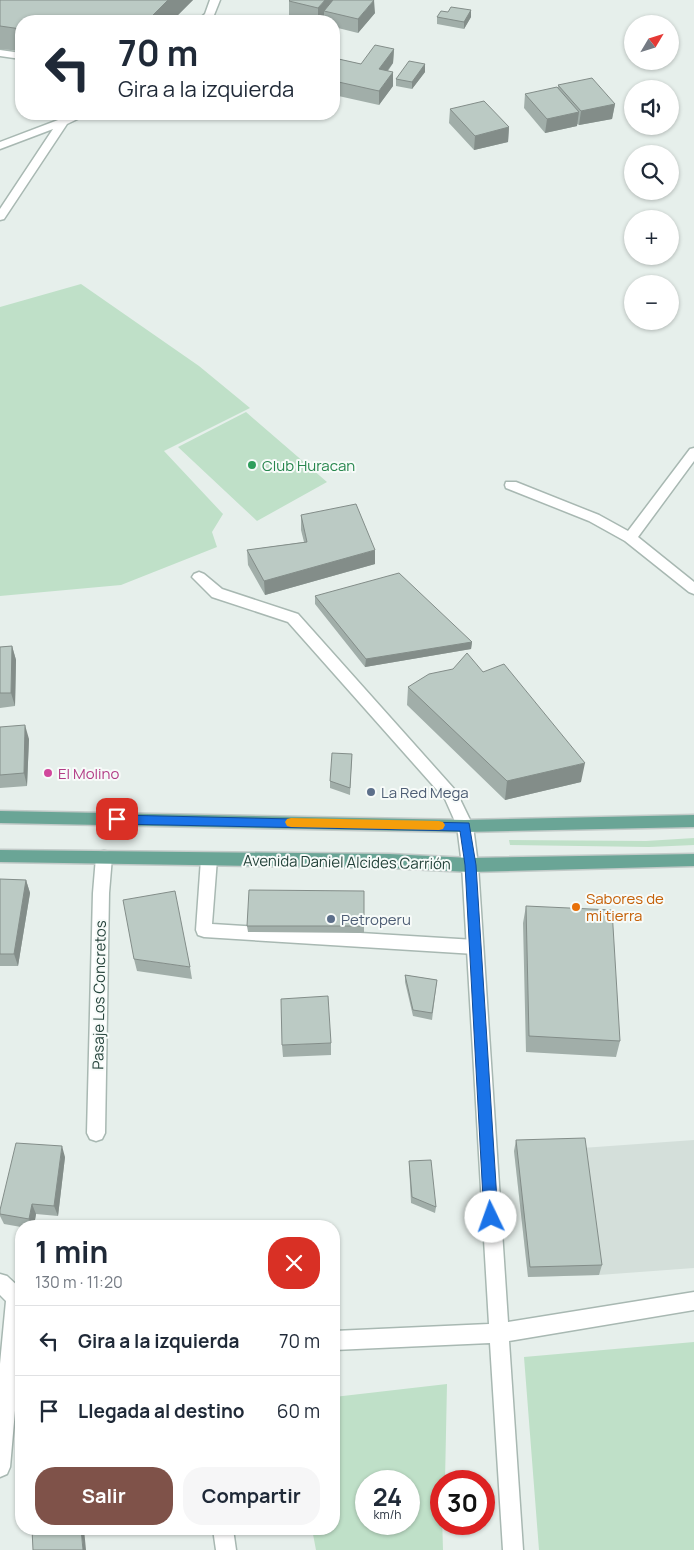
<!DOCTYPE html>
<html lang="es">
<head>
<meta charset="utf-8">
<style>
  body { margin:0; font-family:Manrope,sans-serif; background:#f6f6f7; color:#1f2937; height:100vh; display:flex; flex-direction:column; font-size:19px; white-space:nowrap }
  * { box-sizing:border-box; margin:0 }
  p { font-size:16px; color:#747a83 }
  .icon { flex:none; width:28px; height:28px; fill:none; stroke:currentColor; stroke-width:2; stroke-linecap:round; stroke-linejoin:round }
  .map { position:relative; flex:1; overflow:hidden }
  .details { position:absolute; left:15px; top:1220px; width:325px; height:315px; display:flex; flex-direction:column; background:#fff; border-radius:20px; box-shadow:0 1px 4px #0004 }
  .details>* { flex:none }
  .banner { position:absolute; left:15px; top:15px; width:325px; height:105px; border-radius:20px; box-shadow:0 1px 4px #0004; background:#fff; color:#1f2937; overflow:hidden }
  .needle { width:32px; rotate:52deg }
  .tools { position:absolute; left:624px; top:15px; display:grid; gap:10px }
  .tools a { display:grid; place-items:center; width:55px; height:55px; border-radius:50%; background:#fff; box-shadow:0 1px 4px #0004; font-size:25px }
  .speed { position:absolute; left:355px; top:1470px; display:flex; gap:10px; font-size:25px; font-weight:700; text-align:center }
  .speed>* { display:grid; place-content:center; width:65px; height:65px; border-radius:50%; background:#fff; box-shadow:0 1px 4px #0004; line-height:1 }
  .speed small { font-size:12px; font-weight:400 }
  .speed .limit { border:8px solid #d22; background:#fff; color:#111 }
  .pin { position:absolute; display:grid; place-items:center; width:42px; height:42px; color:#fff; margin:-21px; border-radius:10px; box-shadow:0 2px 8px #0006 }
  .me { position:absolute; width:55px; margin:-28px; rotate:357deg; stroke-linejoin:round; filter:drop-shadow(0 0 4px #0008) }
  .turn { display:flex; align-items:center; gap:18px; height:105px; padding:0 20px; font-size:22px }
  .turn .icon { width:65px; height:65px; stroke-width:2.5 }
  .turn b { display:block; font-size:35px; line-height:42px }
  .round { display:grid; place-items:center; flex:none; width:52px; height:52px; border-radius:20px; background:#f6f6f7 }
  .summary { display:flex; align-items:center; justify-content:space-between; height:85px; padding:0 20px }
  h1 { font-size:30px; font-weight:700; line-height:38px }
  .button { display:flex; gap:10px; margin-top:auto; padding:10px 20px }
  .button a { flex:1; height:58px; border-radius:20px; background:#7f5249; color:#fff; font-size:20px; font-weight:700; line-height:58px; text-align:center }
  .button a+a { background:#f6f6f7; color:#1f2937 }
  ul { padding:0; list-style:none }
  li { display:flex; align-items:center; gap:15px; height:70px; padding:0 20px; border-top:1px solid #e0e1e3 }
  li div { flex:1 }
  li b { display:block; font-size:19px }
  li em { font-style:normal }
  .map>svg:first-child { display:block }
</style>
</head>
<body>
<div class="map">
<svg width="694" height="1550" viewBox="0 0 694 1550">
  <rect width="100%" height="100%" fill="#e6efeb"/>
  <path fill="#d4dfda" d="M 694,1140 L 694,1268 L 599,1275 L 528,1277 L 514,1151 L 582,1148 Z"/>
  <path fill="#bfe0c8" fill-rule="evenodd" d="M 81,284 L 199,366 L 250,408 L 164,451 L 223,514 L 212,532 L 217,547 L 121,585 L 0,596 L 0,307 Z
    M 246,412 L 327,482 L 257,521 L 178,447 Z
    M 694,838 L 694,845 L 649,847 L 510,845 L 509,840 L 646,841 Z
    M 694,1342 L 694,1550 L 539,1550 L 524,1357 Z
    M 447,1384 L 445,1481 L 441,1481 L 443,1550 L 316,1550 L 312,1529 L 334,1529 L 334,1397 ZM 366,1481 L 409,1481 L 409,1524 L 366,1524 Z"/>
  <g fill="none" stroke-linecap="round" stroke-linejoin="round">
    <g stroke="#a8b8b2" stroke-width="3">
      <path id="lane" d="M 210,0 L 220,0 L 214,15 L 207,21 L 197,21 L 205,14 Z
        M 0,50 L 21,53 L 21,59 L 0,56 Z
        M 74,114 L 88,114 L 67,124 L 4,219 L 0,220 L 0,209 L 53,129 L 0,149 L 0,142 Z
        M 104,851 L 110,852 L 112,857 L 109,893 L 105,1133 L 102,1139 L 96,1141 L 90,1139 L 87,1133 L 93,893 L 96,857 L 98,852 Z
        M 209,853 L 215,854 L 217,859 L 212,924 L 475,940 L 481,942 L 483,947 L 481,952 L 475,954 L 204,937 L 198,935 L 196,930 L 201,859 L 203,854 Z"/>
    </g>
    <g stroke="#a8b8b2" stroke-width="3">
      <path id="street" d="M 694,448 L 694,461 L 638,537 L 694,582 L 694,594 L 689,592 L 625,541 L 589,521 L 506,488 L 505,485 L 506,482 L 516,482 L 599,515 L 628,531 L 690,449 Z
        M 199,572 L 204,574 L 222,589 L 298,614 L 456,791 L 473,826 L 478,865 L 508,1322 L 694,1292 L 694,1310 L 509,1341 L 523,1550 L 503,1550 L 490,1343 L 334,1350 L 334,1331 L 489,1324 L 462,865 L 457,826 L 445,799 L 288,622 L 212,597 L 192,577 L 194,574 Z
        M 0,1274 L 7,1276 L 21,1289 L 21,1343 L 10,1467 L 7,1474 L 0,1477 L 0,1364 L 6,1301 L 0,1295 Z
        M 213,1529 L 233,1529 L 236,1550 L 216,1550 Z"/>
    </g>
    <g stroke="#c2cac8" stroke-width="3">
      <path id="primary" d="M 0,811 L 465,820 L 694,815 L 694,827 L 465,832 L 0,823 Z
        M 0,850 L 389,854 L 470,858 L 694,854 L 694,866 L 470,872 L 389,868 L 0,862 Z"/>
    </g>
    <use href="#lane" fill="#fff" fill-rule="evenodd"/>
    <use href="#street" fill="#fff" fill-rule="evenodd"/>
    <use href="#primary" fill="#6aa596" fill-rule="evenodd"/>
  </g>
  <path fill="#a1aea9" d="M 0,0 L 193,0 L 172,21 L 21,21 L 21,51 L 0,49 Z
    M 289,1 L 375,13 L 358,33 L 334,27 L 334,21 L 324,21 L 324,16 L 319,21 L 317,21 L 289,15 Z
    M 471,10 L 471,17 L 464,29 L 437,24 L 437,17 L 448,12 Z
    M 394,49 L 393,63 L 388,71 L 393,86 L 379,105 L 334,95 L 334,58 L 361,64 Z
    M 425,64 L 425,72 L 412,89 L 396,86 L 396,79 Z
    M 558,85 L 615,104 L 612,119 L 579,125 L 577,124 L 577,126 L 545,133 L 524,108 L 525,94 L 558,89 Z
    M 450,109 L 509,127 L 508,142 L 474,150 L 449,123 Z
    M 301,515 L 375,564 L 265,595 L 248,565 L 247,550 L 304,542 L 301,530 Z
    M 315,596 L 472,642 L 471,649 L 365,667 L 315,604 Z
    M 12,646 L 16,660 L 15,706 L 0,708 L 0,647 Z
    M 483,672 L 581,782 L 505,800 L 407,705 L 408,687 Z
    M 0,727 L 29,739 L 27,786 L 0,788 Z
    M 352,754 L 350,795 L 330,788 L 330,781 Z
    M 0,879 L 26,880 L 30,893 L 18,966 L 0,966 Z
    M 364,891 L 364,933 L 248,932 L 247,926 Z
    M 526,906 L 620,1041 L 616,1057 L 526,1052 L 523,923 Z
    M 134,959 L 190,967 L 192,979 L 137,971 Z
    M 405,975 L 437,980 L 432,1020 L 413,1016 L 405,982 Z
    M 331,1043 L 331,1055 L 283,1057 L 282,1045 Z
    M 516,1140 L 602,1265 L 599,1275 L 528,1277 L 514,1151 Z
    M 65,1157 L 58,1216 L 36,1214 L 34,1226 L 21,1226 L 21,1227 L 4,1224 L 0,1216 L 0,1210 Z
    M 409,1161 L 436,1207 L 435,1213 L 411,1203 L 409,1166 Z"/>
  <path fill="#838d89" d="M 168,0 L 193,0 L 172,21 L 147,21 Z
    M 325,0 L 336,0 L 324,11 L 324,16 L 318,21 L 318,8 Z
    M 374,0 L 375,13 L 358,33 L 358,19 Z
    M 471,10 L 471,17 L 464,29 L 464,22 Z
    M 394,49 L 393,63 L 378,83 L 379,69 Z
    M 425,64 L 425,72 L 412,89 L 412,82 Z
    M 393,72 L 393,86 L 379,105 L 379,91 Z
    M 615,104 L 612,119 L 579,125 L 581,111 Z
    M 579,112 L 577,126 L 545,133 L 547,119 Z
    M 509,127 L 508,142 L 474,150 L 475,136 Z
    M 375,550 L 375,564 L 265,595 L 264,581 Z
    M 472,642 L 471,649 L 365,667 L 366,659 Z
    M 12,646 L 16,660 L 15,706 L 11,693 Z
    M 25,725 L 29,739 L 27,786 L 24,773 Z
    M 585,763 L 581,782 L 505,800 L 507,781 Z
    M 26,880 L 30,893 L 18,966 L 14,954 Z
    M 62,1146 L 65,1157 L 58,1216 L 54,1206 Z
    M 32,1204 L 36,1214 L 34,1226 L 32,1226 L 29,1219 Z
    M 81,1529 L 84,1529 L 86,1550 L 83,1550 Z"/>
  <path fill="#bbcac4" stroke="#838d89" d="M 0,0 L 168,0 L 147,21 L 21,21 L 21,29 L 0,26 Z
    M 290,0 L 325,0 L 318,8 L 289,1 Z
    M 333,0 L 374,0 L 358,19 L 324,11 Z
    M 451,7 L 471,10 L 464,22 L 437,17 L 441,11 L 448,12 Z
    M 375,45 L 394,49 L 379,69 L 393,72 L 379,91 L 334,81 L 334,58 L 361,64 Z
    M 409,61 L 425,64 L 412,82 L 396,79 Z
    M 592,78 L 615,104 L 581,111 L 558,85 Z
    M 557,87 L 579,112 L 547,119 L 525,94 Z
    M 484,101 L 509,127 L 475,136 L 450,109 Z
    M 356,504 L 375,550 L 264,581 L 247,550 L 307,542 L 301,515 Z
    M 399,573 L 472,642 L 366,659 L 315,596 Z
    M 12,646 L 11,693 L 0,693 L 0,647 Z
    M 467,653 L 483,672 L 504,664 L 585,763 L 507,781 L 408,687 L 429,674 L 453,669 Z
    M 25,725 L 24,773 L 0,775 L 0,727 Z
    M 332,753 L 352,754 L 350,788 L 330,781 Z
    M 0,879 L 26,880 L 14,954 L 0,954 Z
    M 249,890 L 364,891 L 364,926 L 247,926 Z
    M 175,891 L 190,967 L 134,959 L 123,900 Z
    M 526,906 L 612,910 L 620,1041 L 529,1036 Z
    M 405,975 L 437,980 L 432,1013 L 413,1010 Z
    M 328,996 L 331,1043 L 282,1045 L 281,999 Z
    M 585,1138 L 602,1265 L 530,1267 L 516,1140 Z
    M 16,1143 L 62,1146 L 54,1206 L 32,1204 L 29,1219 L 0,1214 L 0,1210 Z
    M 431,1160 L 436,1207 L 412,1197 L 409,1161 Z
    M 32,1529 L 81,1529 L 83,1550 L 33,1550 Z"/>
  <path fill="#1a73e8" stroke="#114b97" d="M 117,815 L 469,823 L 476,865 L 498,1217 L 496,1222 L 491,1224 L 486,1222 L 484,1217 L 465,865 L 460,831 L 117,824 L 113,823 L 111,819 L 113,816 Z"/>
  <path fill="#f59e0b" d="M 291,818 L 439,821 L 443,822 L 445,825 L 443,829 L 439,830 L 291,827 L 287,826 L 285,822 L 287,819 Z"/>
  <circle fill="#2e9e5b" stroke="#f7fbf9" stroke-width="2" cx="252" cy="465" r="5"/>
  <circle fill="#d1479c" stroke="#f7fbf9" stroke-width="2" cx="48" cy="773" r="5"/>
  <g fill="#5c6f8a" stroke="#f7fbf9" stroke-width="2">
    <circle cx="371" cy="792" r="5"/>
    <circle cx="331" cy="919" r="5"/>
  </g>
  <circle fill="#e8710a" stroke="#f7fbf9" stroke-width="2" cx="576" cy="907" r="5"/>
  <g text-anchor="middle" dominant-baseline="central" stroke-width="4" stroke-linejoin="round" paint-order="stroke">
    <g font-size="15" fill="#27864d" stroke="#f7fbf9" text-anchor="start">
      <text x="262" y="465">Club Huracan</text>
    </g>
    <g font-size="15" fill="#b23c85" stroke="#f7fbf9" text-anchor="start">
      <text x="58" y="773">El Molino</text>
    </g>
    <g font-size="15" fill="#4e5e75" stroke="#f7fbf9" text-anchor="start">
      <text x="381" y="792">La Red Mega</text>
      <text x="341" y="919">Petroperu</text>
    </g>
    <g font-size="15" fill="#24423a" stroke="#f7fbf9">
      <text transform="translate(347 862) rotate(1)">Avenida Daniel Alcides Carrión</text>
      <text transform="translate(99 995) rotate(-89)">Pasaje Los Concretos</text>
    </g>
    <g font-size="15" fill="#c56008" stroke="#f7fbf9" text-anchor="start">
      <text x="586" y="898">Sabores de<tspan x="586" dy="17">mi tierra</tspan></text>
    </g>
  </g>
</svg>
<div class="tools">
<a><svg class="needle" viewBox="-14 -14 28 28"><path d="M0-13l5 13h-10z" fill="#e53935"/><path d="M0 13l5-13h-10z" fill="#747a83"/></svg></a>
<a><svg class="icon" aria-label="sound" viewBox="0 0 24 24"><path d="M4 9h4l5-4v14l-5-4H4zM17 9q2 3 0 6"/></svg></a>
<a><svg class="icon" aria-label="search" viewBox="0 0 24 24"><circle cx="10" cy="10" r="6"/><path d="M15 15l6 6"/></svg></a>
<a>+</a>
<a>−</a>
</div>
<div class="speed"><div>24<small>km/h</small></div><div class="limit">30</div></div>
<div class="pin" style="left:117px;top:819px;background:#d93025"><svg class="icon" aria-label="arrive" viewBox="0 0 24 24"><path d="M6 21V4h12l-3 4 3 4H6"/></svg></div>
<svg class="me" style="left:491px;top:1217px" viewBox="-20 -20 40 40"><circle r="19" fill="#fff"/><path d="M0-13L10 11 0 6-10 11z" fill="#1a73e8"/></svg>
<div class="banner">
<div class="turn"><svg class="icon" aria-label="left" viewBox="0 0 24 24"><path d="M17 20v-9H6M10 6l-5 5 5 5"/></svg><div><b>70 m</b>Gira a la izquierda</div></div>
</div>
<section class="details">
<div class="summary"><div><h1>1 min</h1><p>130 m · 11:20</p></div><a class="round" style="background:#d93025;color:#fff"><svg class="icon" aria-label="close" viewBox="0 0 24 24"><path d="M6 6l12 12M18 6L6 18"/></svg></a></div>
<ul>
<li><svg class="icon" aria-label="left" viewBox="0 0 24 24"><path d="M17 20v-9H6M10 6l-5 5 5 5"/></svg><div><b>Gira a la izquierda</b></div><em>70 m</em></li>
<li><svg class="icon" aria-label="arrive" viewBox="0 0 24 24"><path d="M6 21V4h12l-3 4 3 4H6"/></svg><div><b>Llegada al destino</b></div><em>60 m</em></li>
</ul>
<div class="button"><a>Salir</a><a>Compartir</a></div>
</section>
</div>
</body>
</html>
